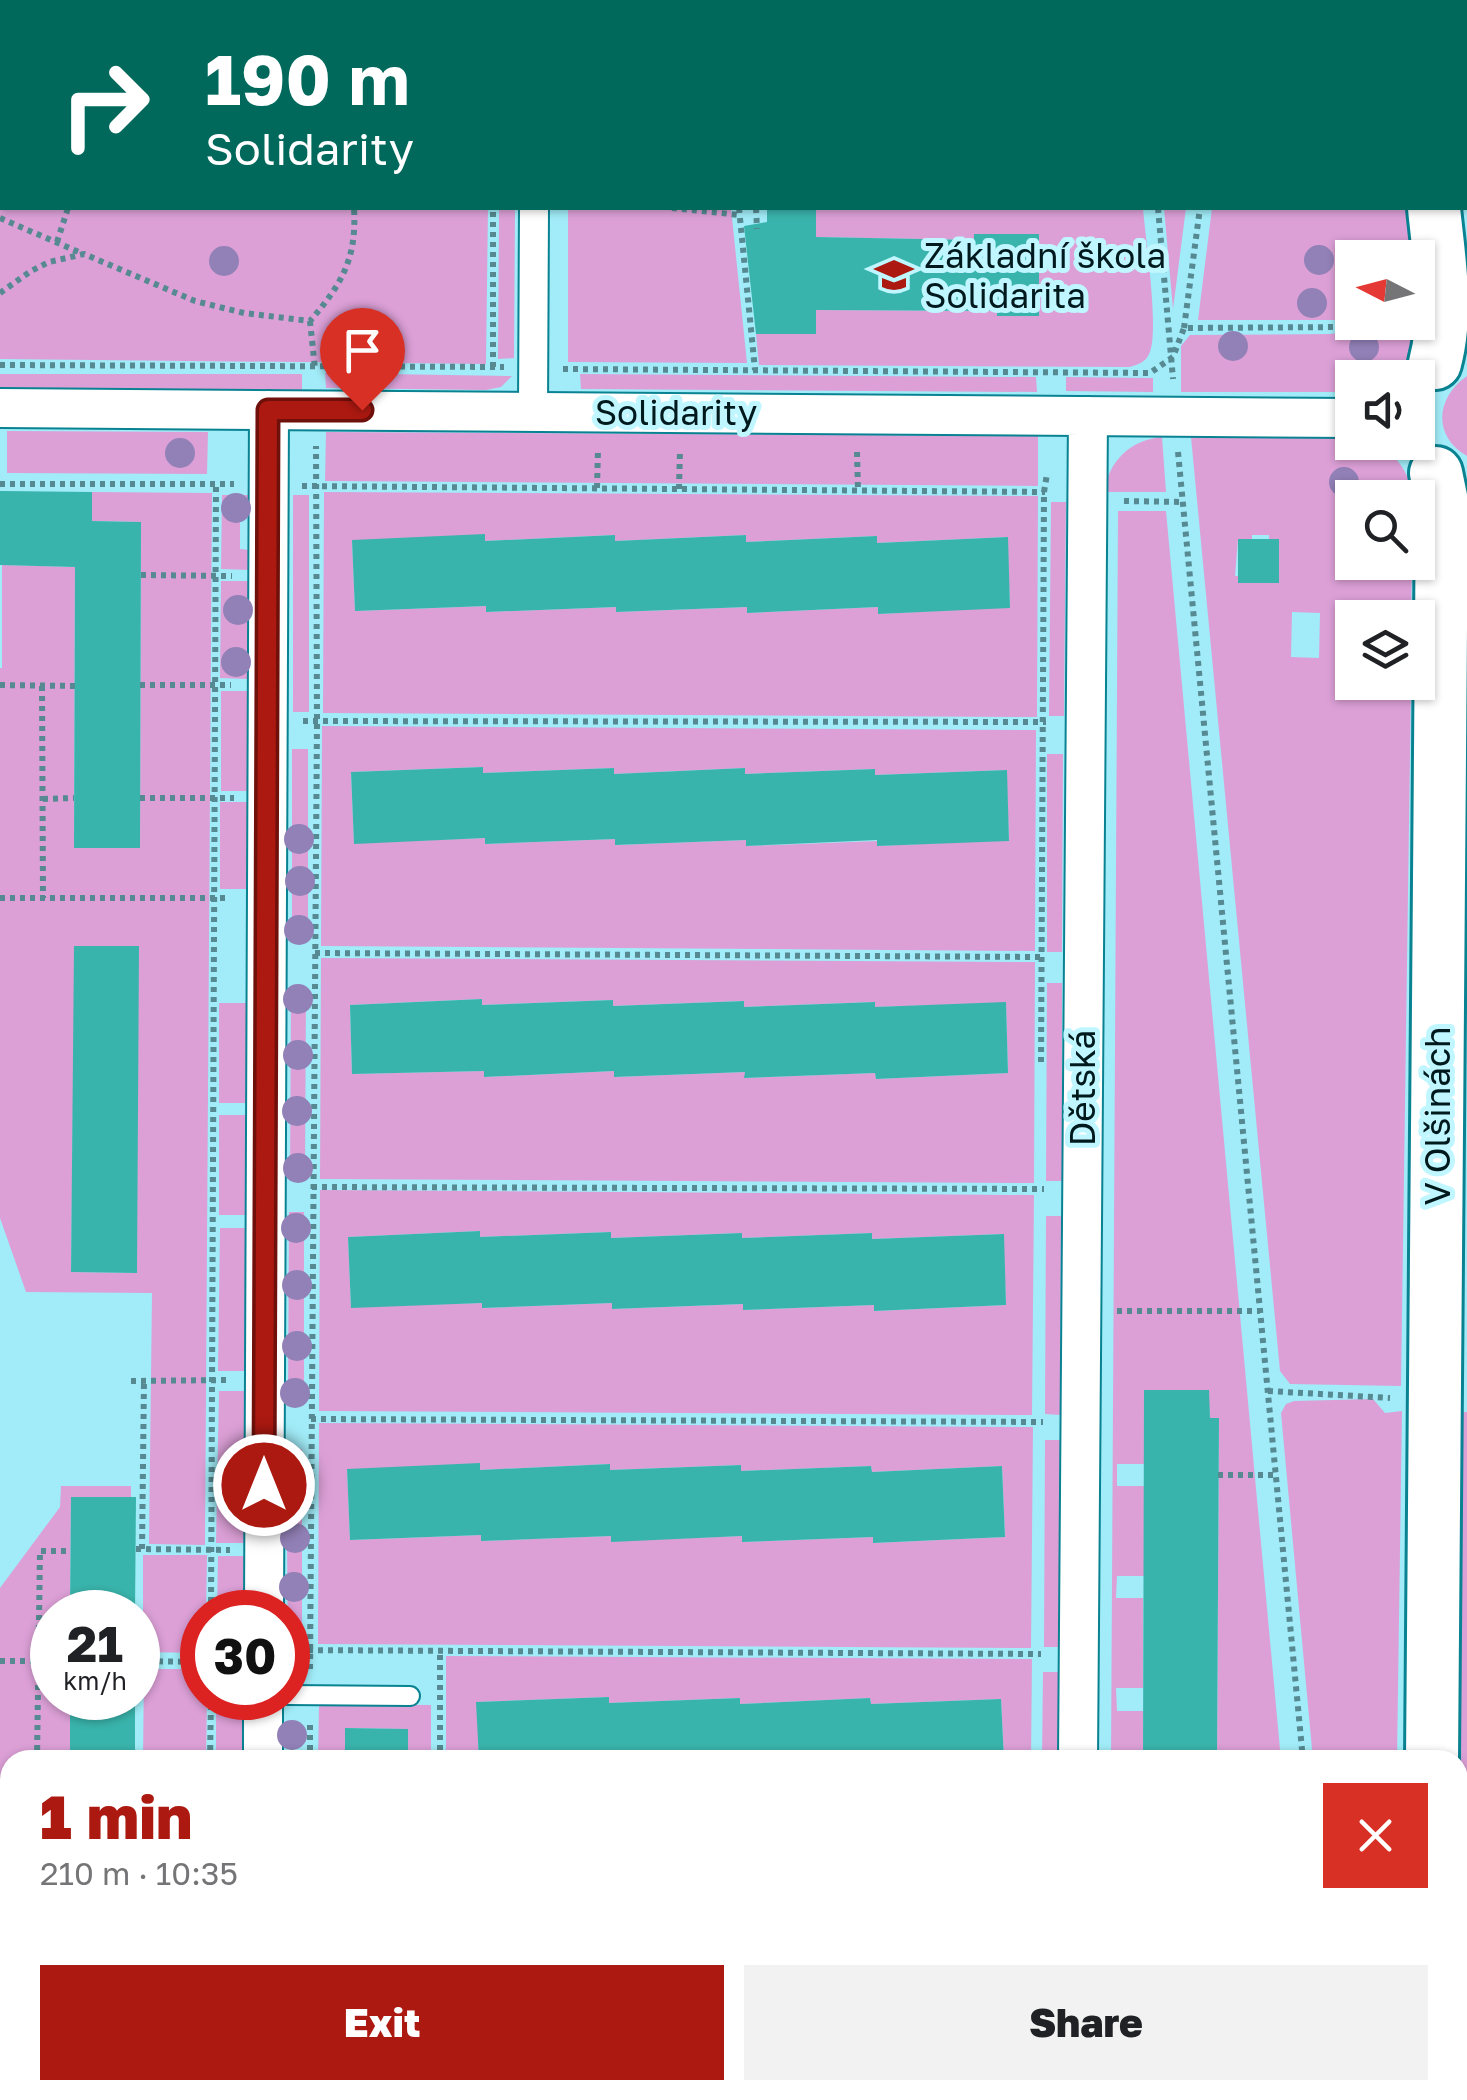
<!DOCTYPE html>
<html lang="en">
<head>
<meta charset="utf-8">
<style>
  body { margin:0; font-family:"Golos Text",sans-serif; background:#f2f2f2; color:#202124; height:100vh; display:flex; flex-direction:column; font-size:38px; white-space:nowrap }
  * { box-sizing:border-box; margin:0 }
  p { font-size:32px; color:#757577 }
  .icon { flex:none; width:55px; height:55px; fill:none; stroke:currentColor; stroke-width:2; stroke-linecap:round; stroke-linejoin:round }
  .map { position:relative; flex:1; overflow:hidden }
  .sheet { position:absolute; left:0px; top:1750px; width:1468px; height:350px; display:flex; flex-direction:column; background:#fff; border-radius:30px 30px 0 0; box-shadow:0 2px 8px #0004 }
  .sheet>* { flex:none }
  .guide { position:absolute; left:0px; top:0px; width:1468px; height:210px; box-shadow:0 2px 8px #0004; background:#00695c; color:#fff; overflow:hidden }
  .needle { width:65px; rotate:276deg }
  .controls { position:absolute; left:1335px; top:240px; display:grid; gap:20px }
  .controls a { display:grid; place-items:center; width:100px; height:100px; border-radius:0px; background:#fff; box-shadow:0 2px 8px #0004; font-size:50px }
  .speed { position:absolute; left:30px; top:1590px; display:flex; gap:20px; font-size:50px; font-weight:700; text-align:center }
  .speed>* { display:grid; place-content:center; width:130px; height:130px; border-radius:50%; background:#fff; box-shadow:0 2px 8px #0004; line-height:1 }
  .speed small { font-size:25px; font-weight:400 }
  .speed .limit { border:15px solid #d22; background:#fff; color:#111 }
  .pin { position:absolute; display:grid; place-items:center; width:85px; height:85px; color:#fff; margin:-102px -42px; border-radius:50% 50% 50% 0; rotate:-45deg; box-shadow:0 0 10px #0007 }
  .pin .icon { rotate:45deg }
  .me { position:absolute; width:110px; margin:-55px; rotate:0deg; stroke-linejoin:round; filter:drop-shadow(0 0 8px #0008) }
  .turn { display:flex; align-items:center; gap:35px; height:210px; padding:0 40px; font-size:45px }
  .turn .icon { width:130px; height:130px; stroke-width:2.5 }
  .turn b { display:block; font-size:70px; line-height:85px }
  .round { display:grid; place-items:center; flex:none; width:105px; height:105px; border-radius:0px; background:#f2f2f2 }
  .head { display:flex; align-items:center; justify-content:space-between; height:170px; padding:0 40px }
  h1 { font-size:60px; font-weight:800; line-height:75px; color:#ab1911 }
  .primary-button { display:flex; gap:20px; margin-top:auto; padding:20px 40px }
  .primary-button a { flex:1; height:115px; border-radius:0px; background:#ab1911; color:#fff; font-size:40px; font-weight:800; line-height:115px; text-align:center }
  .primary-button a+a { background:#f2f2f2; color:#202124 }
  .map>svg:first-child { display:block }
</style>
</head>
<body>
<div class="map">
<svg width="1467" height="2100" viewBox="0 0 1467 2100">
  <rect width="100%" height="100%" fill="#a1ecf8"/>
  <path fill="#dca0d7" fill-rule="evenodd" d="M 0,57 L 2,57 L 2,208 L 488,208 L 486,364 L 0,359 Z
    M 499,208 L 515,208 L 514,358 L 498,359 Z
    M 568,208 L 731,208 L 747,363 L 568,362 Z
    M 816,208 L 1143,208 C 1145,236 1160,333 1149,354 C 1145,363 1138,364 1130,367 L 759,365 L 756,334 L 815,334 L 816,310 L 997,311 L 997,316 L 1039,316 L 1039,234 L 975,234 L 974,240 L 816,237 Z
    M 1164,208 L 1186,208 L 1173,309 Z
    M 1212,208 L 1416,208 L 1415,257 L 1352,258 L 1352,305 L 1338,320 L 1198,320 Z
    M 1358,323 L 1414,323 C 1414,346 1413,361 1394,377 L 1352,378 L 1352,392 L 1181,392 L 1181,346 L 1190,335 L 1329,334 L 1350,332 Z
    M 325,373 L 512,376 L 501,387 L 486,390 L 326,388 Z
    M 0,374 L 302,374 L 302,390 L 0,390 Z
    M 580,374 L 1036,377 L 1037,392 L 581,389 Z
    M 1467,376 L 1467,456 C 1432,436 1436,397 1467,376 Z
    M 1066,377 L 1153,378 L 1153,392 L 1066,391 Z
    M 7,431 L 208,432 L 207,474 L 7,473 Z
    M 326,432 L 1038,436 L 1038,486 L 325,481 Z
    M 1162,437 L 1166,492 L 1104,492 C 1109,461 1130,440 1162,437 Z
    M 1191,437 L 1352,438 L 1352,442 C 1358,443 1364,442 1369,443 C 1393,446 1411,475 1413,497 L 1352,498 L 1352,562 L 1412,563 L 1411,617 L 1352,618 L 1352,682 L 1411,683 L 1401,1386 L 1290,1384 L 1280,1371 ZM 1252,535 L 1269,535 L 1269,539 L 1279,539 L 1238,583 L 1238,576 L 1235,576 L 1238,539 L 1252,539 ZM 1292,612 L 1320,613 L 1319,658 L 1291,657 Z
    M 92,492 L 212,493 L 205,1545 L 149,1544 L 152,1293 L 26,1292 L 0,1218 L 0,668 L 2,668 L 2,565 L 75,567 L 74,847 L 140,848 L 141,522 L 92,521 ZM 75,946 L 138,946 L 136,1273 L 71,1272 Z
    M 324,492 L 1038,496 L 1037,717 L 323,713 ZM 614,535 L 615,541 L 745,535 L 746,542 L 876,536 L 877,543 L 1007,537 L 1010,607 L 879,614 L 878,607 L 748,613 L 747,607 L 617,612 L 616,607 L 486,612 L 486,606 L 355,611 L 352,540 L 485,541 Z
    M 222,495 L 251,495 L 250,516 L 240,517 L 240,549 L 250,550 L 250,570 L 221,569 Z
    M 293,495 L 309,495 L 309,712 L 293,712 Z
    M 1051,502 L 1066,502 L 1064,716 L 1049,716 Z
    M 1118,511 L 1166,511 L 1281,1760 L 1217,1760 L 1219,1418 L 1210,1418 L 1208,1390 L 1144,1391 L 1144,1464 L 1117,1464 L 1117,1486 L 1144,1486 L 1144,1576 L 1117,1576 L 1116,1598 L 1143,1598 L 1143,1688 L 1116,1688 L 1117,1711 L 1143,1711 L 1143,1760 L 1111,1760 Z
    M 221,581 L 249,581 L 248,679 L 220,678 Z
    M 221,691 L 249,691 L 249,791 L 221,791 Z
    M 322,726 L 1036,730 L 1035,951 L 321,946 ZM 482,767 L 483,773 L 613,768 L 614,774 L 744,768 L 745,774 L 874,769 L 875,775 L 1006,770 L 1009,840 L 877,846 L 877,841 L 747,846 L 746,840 L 616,845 L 615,839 L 485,844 L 485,838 L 354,843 L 351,772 Z
    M 292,749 L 308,749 L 308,940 L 292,940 Z
    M 1047,754 L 1063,754 L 1062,952 L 1047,952 Z
    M 220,802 L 248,802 L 248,889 L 220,889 Z
    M 321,958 L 1035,962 L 1034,1183 L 320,1179 ZM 481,999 L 482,1005 L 612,1000 L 613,1006 L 743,1001 L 744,1007 L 874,1002 L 875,1007 L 1006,1003 L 1008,1073 L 876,1079 L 875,1073 L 745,1078 L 745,1072 L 615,1077 L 614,1071 L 484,1077 L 484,1071 L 352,1074 L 350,1005 Z
    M 1047,983 L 1062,983 L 1062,1181 L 1046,1181 Z
    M 291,986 L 306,986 L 305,1178 L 290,1178 Z
    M 219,1003 L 247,1003 L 247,1103 L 219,1103 Z
    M 219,1115 L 247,1115 L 247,1215 L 219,1215 Z
    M 320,1190 L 1034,1195 L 1032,1415 L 319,1411 ZM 480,1231 L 480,1237 L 611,1232 L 611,1238 L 741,1233 L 742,1238 L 872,1233 L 872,1239 L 1003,1234 L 1006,1305 L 875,1311 L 874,1305 L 744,1310 L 743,1304 L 613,1309 L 612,1303 L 483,1308 L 482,1303 L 351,1307 L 348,1237 Z
    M 289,1212 L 304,1212 L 304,1404 L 288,1404 Z
    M 1046,1216 L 1061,1216 L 1060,1415 L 1045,1414 Z
    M 220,1228 L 248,1228 L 246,1371 L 218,1371 Z
    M 219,1391 L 247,1391 L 244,1543 L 216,1543 Z
    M 1373,1399 L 1385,1413 L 1402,1411 L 1397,1760 L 1313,1760 L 1281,1413 L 1286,1404 L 1294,1401 Z
    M 1445,1411 L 1467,1412 L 1467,2100 L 1438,2100 L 1438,2090 L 1458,2090 L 1458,1760 Z
    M 319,1423 L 1033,1427 L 1031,1648 L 318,1644 ZM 610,1464 L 610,1470 L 740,1465 L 741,1471 L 871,1466 L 872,1472 L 1002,1466 L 1005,1537 L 874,1543 L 873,1537 L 743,1542 L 742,1536 L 612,1541 L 611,1536 L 482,1541 L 481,1535 L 350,1540 L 347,1469 L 480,1470 Z
    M 1045,1440 L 1060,1440 L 1059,1647 L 1044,1647 Z
    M 286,1449 L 302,1449 L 302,1641 L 288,1641 Z
    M 61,1486 L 131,1486 L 131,1497 L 71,1498 L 70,1612 L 52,1612 L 52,1698 L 70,1698 L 70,1760 L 10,1760 L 10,1957 L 0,1957 L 0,1588 L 60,1507 Z
    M 143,1555 L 207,1555 L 206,1612 L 202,1612 L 202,1653 L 143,1652 Z
    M 218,1556 L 245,1556 L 244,1612 L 217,1612 Z
    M 446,1656 L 1032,1659 L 1031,1760 L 1004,1760 L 1001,1699 L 871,1704 L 870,1698 L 740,1704 L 739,1698 L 609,1703 L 609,1697 L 477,1702 L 479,1760 L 446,1760 Z
    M 144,1669 L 202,1669 L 202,1698 L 207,1698 L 206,1760 L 143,1760 Z
    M 1043,1672 L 1058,1672 L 1058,1760 L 1042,1760 Z
    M 216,1698 L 244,1698 L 243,1760 L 216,1760 Z
    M 319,1704 L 431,1705 L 431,1760 L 408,1760 L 407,1729 L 346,1728 L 345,1760 L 318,1760 Z
    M 316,2090 L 430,2090 L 430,2100 L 316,2100 Z
    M 444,2090 L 1029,2090 L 1029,2100 L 443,2100 Z
    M 1109,2090 L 1313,2090 L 1314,2100 L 1109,2100 Z"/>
  <path fill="#39b4ac" d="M 767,208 L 816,208 L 816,237 L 974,240 L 974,234 L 1039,234 L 1039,316 L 997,316 L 997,311 L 816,310 L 816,334 L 756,334 L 744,226 L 767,222 Z
    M 0,491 L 92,492 L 92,521 L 141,522 L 140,848 L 74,848 L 75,567 L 0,565 Z
    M 485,534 L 485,541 L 615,535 L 615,541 L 746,535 L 746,542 L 877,536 L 877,543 L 1008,537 L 1010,608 L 878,614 L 878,607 L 747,613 L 747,607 L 616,612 L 616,607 L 486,612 L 486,606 L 355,611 L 352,540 Z
    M 1238,539 L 1279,539 L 1279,583 L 1238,583 Z
    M 483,767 L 483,773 L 614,768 L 614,774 L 745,768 L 745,774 L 875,769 L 875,775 L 1007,770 L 1009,841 L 877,846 L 877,840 L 746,846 L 746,840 L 615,845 L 615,839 L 485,844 L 485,838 L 354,844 L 351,772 Z
    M 74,946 L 139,946 L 137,1273 L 71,1272 Z
    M 482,999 L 482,1005 L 613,1000 L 613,1006 L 744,1001 L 744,1007 L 875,1002 L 875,1007 L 1006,1002 L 1008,1073 L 876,1079 L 875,1073 L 744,1078 L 745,1072 L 614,1077 L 614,1071 L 484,1077 L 484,1071 L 352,1074 L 350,1005 Z
    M 480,1231 L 480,1237 L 611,1232 L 611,1238 L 742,1233 L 742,1238 L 872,1233 L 872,1239 L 1004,1234 L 1006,1305 L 874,1311 L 874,1305 L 743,1310 L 743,1304 L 612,1309 L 612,1303 L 482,1308 L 482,1303 L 351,1308 L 348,1237 Z
    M 1144,1390 L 1209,1390 L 1210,1418 L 1219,1418 L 1217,1760 L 1143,1760 Z
    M 480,1463 L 480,1470 L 610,1464 L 610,1470 L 741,1465 L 741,1471 L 871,1466 L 872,1472 L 1002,1466 L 1005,1537 L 873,1543 L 873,1537 L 742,1542 L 742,1536 L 611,1542 L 611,1536 L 481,1541 L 481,1535 L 350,1540 L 347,1469 Z
    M 71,1497 L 136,1497 L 135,1612 L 70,1612 Z
    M 609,1697 L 609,1703 L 740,1698 L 740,1704 L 870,1698 L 871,1704 L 1001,1699 L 1004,1760 L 479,1760 L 476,1702 Z
    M 70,1698 L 135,1698 L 135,1760 L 70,1760 Z
    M 345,1728 L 408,1729 L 408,1760 L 345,1760 Z"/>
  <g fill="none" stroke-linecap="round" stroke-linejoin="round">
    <g stroke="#098291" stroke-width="22">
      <path id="service" d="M 288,1695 L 410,1696"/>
    </g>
    <g stroke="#098291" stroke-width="32">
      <path id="pedestrian" d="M 533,411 L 534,208"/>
    </g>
    <g stroke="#098291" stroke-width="42">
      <path id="minor" d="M 535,2 L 535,0
        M 0,23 L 2,23
        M 0,408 L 1352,418
        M 264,1612 L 269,410
        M 263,1760 L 263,1698
        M 1078,1760 L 1088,416
        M 262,2100 L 262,2090
        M 1076,2100 L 1076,2090"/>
    </g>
    <g stroke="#098291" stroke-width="58">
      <path id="secondary" d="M 1442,2 L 1442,0
        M 1434,208 C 1439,260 1449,311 1435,363
        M 1432,1760 L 1442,502 L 1436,473
        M 1426,2100 L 1426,2090"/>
    </g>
    <path stroke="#568991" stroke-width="6" stroke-dasharray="5 5" stroke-linecap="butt" d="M 1138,0 L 1139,2
      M 621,2 L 621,0
      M 739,2 L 743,0
      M 1227,2 L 1227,0
      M 0,132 L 2,132
      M 672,208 L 740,215
      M 739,208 L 755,370
      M 756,208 L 757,229
      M 1158,208 L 1173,379
      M 0,218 L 81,253
      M 57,242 L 68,208
      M 0,293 L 31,271 L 49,262 L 84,254 L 195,301 L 244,313 L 310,321 C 342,284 357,258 354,208
      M 310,321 L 315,369
      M 1184,328 L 1200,208
      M 0,365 L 504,367
      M 493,367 L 493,208
      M 563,369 L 1150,373 L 1173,357 L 1184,328 L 1343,327 L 1352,317
      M 857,452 L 858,490
      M 1178,452 L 1303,1760
      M 0,484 L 234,484
      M 302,486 L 1045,492
      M 597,488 L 598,450
      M 679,489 L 680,450
      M 1124,501 L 1183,502
      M 141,575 L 232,576
      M 0,685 L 75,686
      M 140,685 L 231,685
      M 42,686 L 43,898
      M 303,721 L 1046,722
      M 140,798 L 234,798
      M 43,799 L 74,798
      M 0,898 L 230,898
      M 315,953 L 1042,957
      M 1041,1062 L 1044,492 L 1047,474
      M 312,1187 L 1044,1189
      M 1117,1311 L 1260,1311
      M 131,1381 L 230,1380
      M 1268,1391 L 1390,1398
      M 311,1419 L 1043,1422
      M 1218,1475 L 1276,1475
      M 136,1549 L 230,1550
      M 142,1549 L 144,1380
      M 211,1612 L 216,484
      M 288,1650 L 1041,1654
      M 0,1661 L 52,1661
      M 138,1661 L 202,1662
      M 310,1669 L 317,721 L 316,446
      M 37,1760 L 40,1551 L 71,1551
      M 210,1760 L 211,1698
      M 310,1760 L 310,1721
      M 440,1760 L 440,1651
      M 0,1848 L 10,1848
      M 1458,1885 L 1467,1879
      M 0,1964 L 10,1964
      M 74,2090 L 74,2100
      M 1334,2090 L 1335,2100
      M 147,2100 L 147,2090
      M 209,2100 L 209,2090
      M 307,2100 L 307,2090
      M 438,2100 L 438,2090
      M 1152,2100 L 1165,2090"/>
    <use href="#service" stroke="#fff" stroke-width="18"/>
    <use href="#pedestrian" stroke="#fff" stroke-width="28"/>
    <use href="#minor" stroke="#fff" stroke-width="38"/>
    <use href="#secondary" stroke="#fff" stroke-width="52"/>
  </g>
  <g fill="#9281b7">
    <circle cx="1319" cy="260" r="15"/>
    <circle cx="224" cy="261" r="15"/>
    <circle cx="1312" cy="303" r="15"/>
    <circle cx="1233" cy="346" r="15"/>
    <circle cx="1364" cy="347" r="15"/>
    <circle cx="180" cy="453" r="15"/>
    <circle cx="1344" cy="482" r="15"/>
    <circle cx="236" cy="508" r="15"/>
    <circle cx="238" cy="610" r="15"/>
    <circle cx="236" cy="662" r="15"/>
    <circle cx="299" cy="839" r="15"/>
    <circle cx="300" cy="881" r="15"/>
    <circle cx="299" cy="930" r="15"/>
    <circle cx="298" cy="999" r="15"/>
    <circle cx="298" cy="1055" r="15"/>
    <circle cx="297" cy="1111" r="15"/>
    <circle cx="298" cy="1168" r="15"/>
    <circle cx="296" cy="1228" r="15"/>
    <circle cx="297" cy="1285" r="15"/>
    <circle cx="297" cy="1346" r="15"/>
    <circle cx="295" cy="1393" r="15"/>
    <circle cx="295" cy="1467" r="15"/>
    <circle cx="295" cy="1538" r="15"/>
    <circle cx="294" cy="1587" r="15"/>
    <circle cx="292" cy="1735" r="15"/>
  </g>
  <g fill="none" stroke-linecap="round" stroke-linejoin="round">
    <g stroke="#6f100b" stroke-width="25">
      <path id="route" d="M 264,1485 L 268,410 L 362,410"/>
    </g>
    <use href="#route" stroke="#ab1911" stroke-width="18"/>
  </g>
  <defs>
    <g id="school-bare" transform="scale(3)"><path d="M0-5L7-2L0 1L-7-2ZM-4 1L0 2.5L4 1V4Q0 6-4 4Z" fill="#ab1911" stroke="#bff6ff" stroke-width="2.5" paint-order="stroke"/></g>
  </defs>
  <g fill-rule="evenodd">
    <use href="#school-bare" x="894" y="275"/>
  </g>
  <g text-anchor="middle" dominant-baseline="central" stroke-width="10" stroke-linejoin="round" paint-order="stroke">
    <g font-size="35" fill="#00191d" stroke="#bff6ff" text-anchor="start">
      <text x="924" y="255">Základní škola<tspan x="924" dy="40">Solidarita</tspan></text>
    </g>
    <g font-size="35" fill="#00191d" stroke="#bff6ff">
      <text x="676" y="412">Solidarity</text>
      <text transform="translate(1082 1088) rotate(-90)">Dětská</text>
      <text transform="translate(1437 1116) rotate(-90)">V Olšinách</text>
    </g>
  </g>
</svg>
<div class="controls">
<a><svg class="needle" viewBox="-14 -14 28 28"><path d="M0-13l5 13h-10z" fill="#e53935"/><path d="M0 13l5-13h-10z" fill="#757577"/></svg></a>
<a><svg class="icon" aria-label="sound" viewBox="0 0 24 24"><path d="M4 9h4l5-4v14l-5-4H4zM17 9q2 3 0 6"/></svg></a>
<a><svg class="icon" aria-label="search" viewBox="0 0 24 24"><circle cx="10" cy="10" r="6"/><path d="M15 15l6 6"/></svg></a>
<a><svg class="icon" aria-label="layers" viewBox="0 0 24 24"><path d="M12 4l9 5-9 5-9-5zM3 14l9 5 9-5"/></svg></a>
</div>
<div class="speed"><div>21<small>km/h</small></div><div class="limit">30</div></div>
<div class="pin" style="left:362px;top:410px;background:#d93025"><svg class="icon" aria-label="arrive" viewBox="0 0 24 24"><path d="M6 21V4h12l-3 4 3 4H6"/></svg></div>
<svg class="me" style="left:264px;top:1485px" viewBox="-20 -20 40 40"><circle r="17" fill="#ab1911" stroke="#fff" stroke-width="3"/><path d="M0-11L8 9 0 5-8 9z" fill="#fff"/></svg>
<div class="guide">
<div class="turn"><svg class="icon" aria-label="right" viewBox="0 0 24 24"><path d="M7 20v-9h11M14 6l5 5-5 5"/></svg><div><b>190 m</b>Solidarity</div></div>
</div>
<section class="sheet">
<div class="head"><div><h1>1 min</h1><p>210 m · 10:35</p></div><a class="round" style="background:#d93025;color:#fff"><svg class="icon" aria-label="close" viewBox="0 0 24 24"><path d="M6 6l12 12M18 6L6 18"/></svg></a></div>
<div class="primary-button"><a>Exit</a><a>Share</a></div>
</section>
</div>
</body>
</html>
